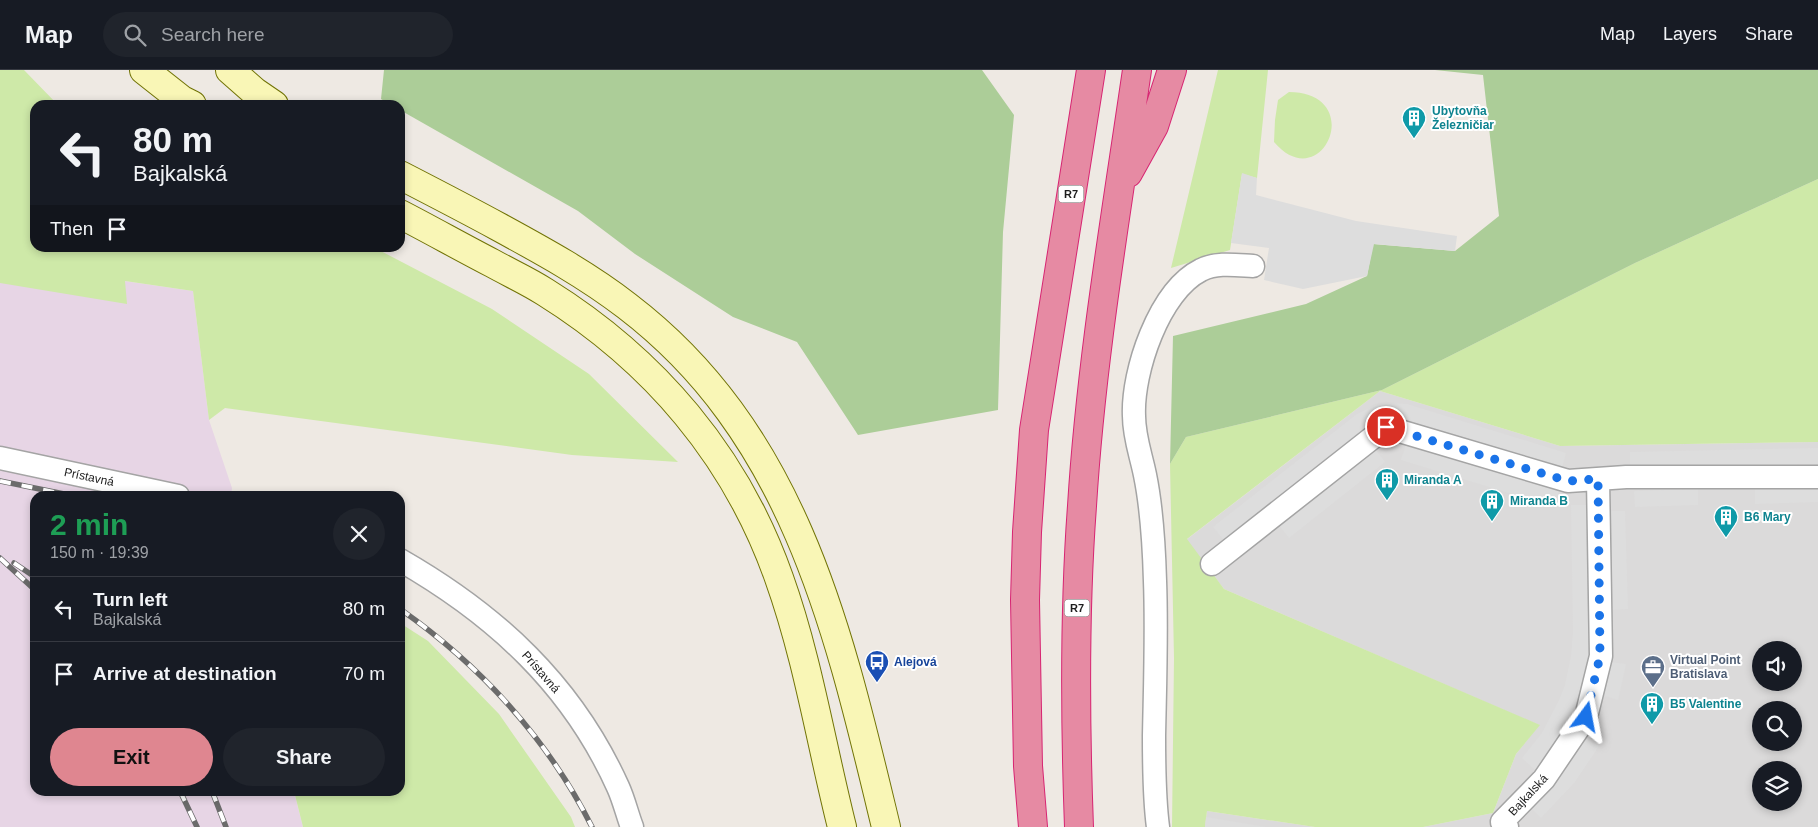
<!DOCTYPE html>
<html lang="en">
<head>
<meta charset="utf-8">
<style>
  body { margin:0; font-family:Arial,sans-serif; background:#20242c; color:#f1f3f6; height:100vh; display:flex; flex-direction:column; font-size:19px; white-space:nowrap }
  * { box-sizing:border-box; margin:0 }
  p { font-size:16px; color:#9ea1a6 }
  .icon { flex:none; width:28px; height:28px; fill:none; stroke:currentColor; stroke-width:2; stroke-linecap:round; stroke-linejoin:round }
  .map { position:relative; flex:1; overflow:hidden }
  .sheet { position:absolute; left:30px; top:421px; width:375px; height:305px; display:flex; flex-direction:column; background:#171b24; border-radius:15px; box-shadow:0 2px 8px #0003 }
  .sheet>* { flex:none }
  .hud { position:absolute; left:30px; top:30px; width:375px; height:152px; border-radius:15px; box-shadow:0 2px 8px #0003; background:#171b24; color:#f1f3f6; overflow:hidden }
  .fabs { position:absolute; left:1752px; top:571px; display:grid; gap:10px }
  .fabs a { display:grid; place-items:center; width:50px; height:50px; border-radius:50%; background:#171b24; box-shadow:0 2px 8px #0003; font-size:25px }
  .pin { position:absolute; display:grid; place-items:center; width:42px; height:42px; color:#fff; margin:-21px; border:2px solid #fff; border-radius:50%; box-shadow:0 1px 5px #0007 }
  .me { position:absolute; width:55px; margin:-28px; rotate:13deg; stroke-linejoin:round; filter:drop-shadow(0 0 4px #0008) }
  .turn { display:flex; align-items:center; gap:18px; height:105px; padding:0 20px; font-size:22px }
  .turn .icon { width:65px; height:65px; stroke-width:2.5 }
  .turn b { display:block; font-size:35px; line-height:42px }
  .then { display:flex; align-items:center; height:48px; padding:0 20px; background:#0003; gap:10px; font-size:19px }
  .round { display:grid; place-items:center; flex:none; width:52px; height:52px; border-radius:26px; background:#20242c }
  .headline { display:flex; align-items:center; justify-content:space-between; height:85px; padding:0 20px }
  h1 { font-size:30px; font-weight:700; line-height:38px; color:#1e9e55 }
  .primary-button { display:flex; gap:10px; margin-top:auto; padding:10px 20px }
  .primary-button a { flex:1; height:58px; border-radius:30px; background:#df8690; color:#111; font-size:20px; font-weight:700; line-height:58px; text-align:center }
  .primary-button a+a { background:#20242c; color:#f1f3f6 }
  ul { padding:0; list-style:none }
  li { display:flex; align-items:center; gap:15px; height:65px; padding:0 20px; border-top:1px solid #363941 }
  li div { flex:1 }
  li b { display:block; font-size:19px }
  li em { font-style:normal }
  header { display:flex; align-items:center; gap:30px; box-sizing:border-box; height:70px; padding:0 25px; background:#171b24; border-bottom:1px solid #363941 }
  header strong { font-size:24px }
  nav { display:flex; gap:28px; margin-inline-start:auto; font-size:18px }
  .search { width:350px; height:45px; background:#20242c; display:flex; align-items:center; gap:12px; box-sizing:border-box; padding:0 18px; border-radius:28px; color:#9ea1a6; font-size:19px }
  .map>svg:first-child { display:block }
</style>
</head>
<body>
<header>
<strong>Map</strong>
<div class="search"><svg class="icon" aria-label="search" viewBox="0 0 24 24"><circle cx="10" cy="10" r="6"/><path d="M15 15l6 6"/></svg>Search here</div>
<nav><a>Map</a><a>Layers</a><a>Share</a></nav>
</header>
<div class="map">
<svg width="1818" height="757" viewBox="0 0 1818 757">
  <rect width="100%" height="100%" fill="#eee9e3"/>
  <path fill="#dbdada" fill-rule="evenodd" d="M 1380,321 L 1560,376 L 1818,372 L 1818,757 L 1423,757 L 1493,743 L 1516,684 L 1539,655 L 1224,519 L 1186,470 ZM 1761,580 L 1794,580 L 1794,612 L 1761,612 ZM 1761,640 L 1794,640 L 1794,672 L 1761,672 ZM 1761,700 L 1794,700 L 1794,732 L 1761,732 Z
    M 1207,741 L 1315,757 L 1205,757 Z"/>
  <path fill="#e7d5e5" d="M 0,193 L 193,221 L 209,350 L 232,418 L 231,426 L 35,426 L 35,721 L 294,721 L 303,757 L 0,757 Z"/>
  <path fill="#cee9a8" d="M 0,0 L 24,0 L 58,35 L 35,35 L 35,178 L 375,178 L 492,239 L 589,304 L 678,392 L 572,385 L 225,338 L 209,350 L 193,221 L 125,211 L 127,234 L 0,213 Z
    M 1218,0 L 1268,0 L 1257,108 L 1242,104 L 1230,180 L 1171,198 Z
    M 1289,22 C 1368,23 1322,128 1274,72 L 1275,50 L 1278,30 Z
    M 1818,109 L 1818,372 L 1560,376 L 1380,321 L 1187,469 L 1224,519 L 1540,655 L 1516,684 L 1493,743 L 1423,757 L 1315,757 L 1207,741 L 1205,757 L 1172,757 L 1174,588 L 1170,394 L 1186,367 L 1382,320 L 1635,193 Z
    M 400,553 L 428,571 L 499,644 L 571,747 L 575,757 L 303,757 L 294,721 L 400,721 Z"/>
  <path fill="#accd98" d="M 384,0 L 982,0 L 1014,45 L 1003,162 L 998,340 L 858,365 L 797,272 L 733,247 L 635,184 L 578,141 L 400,40 L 400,35 L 391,35 L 381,29 Z
    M 1435,0 L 1818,0 L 1818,109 L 1635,193 L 1382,320 L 1186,367 L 1170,394 L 1173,266 L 1306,234 L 1367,206 L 1373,174 L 1455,181 L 1499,146 L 1483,5 Z"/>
  <path fill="#ddd" d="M 1242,103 L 1257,108 L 1256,125 L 1356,151 L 1457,166 L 1455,181 L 1374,174 L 1367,206 L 1303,219 L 1264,210 L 1269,178 L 1231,173 Z
    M 1387,333 L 1407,334 L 1566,383 L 1562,398 L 1379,351 L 1365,359 L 1224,470 L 1213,457 L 1357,344 L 1375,335 Z
    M 1406,374 L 1559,420 L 1555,437 L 1401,390 Z
    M 1818,378 L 1818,394 L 1630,399 L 1630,382 Z
    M 1375,379 L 1385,392 L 1289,468 L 1279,455 Z
    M 1818,417 L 1818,432 L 1755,434 L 1755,418 Z
    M 1698,419 L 1698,435 L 1635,437 L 1634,421 Z
    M 1571,435 L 1587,435 L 1590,564 L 1588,589 L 1575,637 L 1555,673 L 1535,700 L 1522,688 L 1542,663 L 1559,630 L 1565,615 L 1571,586 L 1573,563 Z
    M 1611,441 L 1625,441 L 1628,539 L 1612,540 L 1609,451 Z
    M 1610,592 L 1626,594 L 1618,630 L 1603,625 Z
    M 1584,668 L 1599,676 L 1575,712 L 1541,748 L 1530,737 L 1562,702 Z
    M 1206,747 L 1266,757 L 1205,757 Z"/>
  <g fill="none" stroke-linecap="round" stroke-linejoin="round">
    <g stroke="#a4a4a4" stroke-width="25">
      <path id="street" d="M 0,388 L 178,426
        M 400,490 C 496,545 572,615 618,717 C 624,730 627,744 632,757
        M 1212,494 L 1386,357 L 1568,411 L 1626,407 L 1818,407
        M 1158,757 C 1154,727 1154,696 1154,666 C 1155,615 1157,562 1155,511 C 1154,476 1152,439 1145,405 C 1141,385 1134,367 1134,346 C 1132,302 1159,221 1201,200 C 1216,192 1236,195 1253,196
        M 1507,757 L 1502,752 L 1544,709 L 1586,647 L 1601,586 L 1598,409"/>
    </g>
    <g stroke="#717305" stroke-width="30">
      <path id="secondary" d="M 144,0 L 182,30 L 192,35
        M 230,0 L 255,22 L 274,35
        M 400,105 C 433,122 466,139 499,157 C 543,181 587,205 627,236 C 796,365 839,562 886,757
        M 400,144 C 431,160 461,177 492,193 C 510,203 528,211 545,222 C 654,290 736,386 779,508 C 808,589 821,674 842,757"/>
    </g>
    <g stroke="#d72572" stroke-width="30">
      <path id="highway" d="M 1128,103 L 1154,56 L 1172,0
        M 1033,757 L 1028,696 L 1025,530 L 1027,462 L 1034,360 L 1091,0
        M 1079,757 C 1075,650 1074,543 1082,436 C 1091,290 1116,145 1137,0"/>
    </g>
    <use href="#street" stroke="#fff" stroke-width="22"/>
    <use href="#secondary" stroke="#f9f6b6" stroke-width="28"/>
    <use href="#highway" stroke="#e68aa3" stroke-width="28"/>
    <g stroke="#6b6b6b" stroke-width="5.5">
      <path id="rail" d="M 0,411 L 74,426
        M 0,488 L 35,520
        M 14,493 L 35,507
        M 400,539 C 480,595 548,669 592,757
        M 180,721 L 197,757
        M 212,721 L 226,757"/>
    </g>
    <use href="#rail" stroke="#fff" stroke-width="4" stroke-dasharray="11" stroke-linecap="butt"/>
  </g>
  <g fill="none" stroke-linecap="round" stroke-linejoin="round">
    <path stroke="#1a73e8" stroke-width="9" stroke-dasharray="0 16.2" d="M 1386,357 L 1568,411 L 1598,409 L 1600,586 L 1586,647"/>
  </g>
  <defs>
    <g id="building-pin" transform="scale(1.25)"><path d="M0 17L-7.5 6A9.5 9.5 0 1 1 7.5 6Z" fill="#0f9aa8" stroke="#fff"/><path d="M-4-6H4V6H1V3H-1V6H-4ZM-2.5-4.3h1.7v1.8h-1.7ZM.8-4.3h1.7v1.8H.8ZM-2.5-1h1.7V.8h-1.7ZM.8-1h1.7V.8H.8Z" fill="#fff"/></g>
    <g id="bus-pin" transform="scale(1.25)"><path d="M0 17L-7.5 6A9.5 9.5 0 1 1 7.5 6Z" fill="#1a4fb4" stroke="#fff"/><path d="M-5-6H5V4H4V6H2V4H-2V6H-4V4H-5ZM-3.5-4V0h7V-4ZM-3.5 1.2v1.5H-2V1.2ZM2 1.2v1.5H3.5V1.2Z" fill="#fff"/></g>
    <g id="office-pin" transform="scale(1.25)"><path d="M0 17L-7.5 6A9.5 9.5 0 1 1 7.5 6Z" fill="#5c6f8a" stroke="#fff"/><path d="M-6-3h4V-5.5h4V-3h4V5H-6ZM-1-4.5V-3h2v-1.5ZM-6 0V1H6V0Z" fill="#fff"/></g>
  </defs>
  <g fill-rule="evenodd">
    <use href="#building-pin" x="1414" y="48"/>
    <use href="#building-pin" x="1387" y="410"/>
    <use href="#building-pin" x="1492" y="431"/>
    <use href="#building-pin" x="1726" y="447"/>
    <use href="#bus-pin" x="877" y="592"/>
    <use href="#office-pin" x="1653" y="597"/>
    <use href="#building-pin" x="1652" y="634"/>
  </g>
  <g text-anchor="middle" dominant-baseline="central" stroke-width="4" stroke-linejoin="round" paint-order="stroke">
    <g fill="#fff" stroke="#616161" stroke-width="1">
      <rect x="1058.5" y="115.5" width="25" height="17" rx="4"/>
      <rect x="1064.5" y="529.5" width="25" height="17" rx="4"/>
    </g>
    <g font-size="11" font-weight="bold" fill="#1d1d1d">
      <text x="1071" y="124">R7</text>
      <text x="1077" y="538">R7</text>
    </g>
    <g font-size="12" font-weight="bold" fill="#0d838f" stroke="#fff" text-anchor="start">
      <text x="1432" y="41">Ubytovňa<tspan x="1432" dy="14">Železničiar</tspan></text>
      <text x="1404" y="410">Miranda A</text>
      <text x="1510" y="431">Miranda B</text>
      <text x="1744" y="447">B6 Mary</text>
      <text x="1670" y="634">B5 Valentine</text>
    </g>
    <g font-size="12" fill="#1d1d1d" stroke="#fff">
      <text transform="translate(89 407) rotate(12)">Prístavná</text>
      <text transform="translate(541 602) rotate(49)">Prístavná</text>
      <text transform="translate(1528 725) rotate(-47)">Bajkalská</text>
    </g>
    <g font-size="12" font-weight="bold" fill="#4e5e75" stroke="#fff" text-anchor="start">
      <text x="1670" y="590">Virtual Point<tspan x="1670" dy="14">Bratislava</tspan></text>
    </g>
    <g font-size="12" font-weight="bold" fill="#164399" stroke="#fff" text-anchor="start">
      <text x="894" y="592">Alejová</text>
    </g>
  </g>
</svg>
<div class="fabs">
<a><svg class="icon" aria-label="sound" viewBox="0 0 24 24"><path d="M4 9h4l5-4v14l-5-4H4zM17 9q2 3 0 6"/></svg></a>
<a><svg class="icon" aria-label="search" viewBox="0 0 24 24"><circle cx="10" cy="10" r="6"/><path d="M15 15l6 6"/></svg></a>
<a><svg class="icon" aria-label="layers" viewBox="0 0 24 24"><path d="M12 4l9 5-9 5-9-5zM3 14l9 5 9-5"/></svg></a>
</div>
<div class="pin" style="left:1386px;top:357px;background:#d93025"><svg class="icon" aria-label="arrive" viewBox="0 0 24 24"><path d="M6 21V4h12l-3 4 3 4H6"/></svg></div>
<svg class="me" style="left:1586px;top:647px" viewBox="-20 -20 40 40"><path d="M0-17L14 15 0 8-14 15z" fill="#1a73e8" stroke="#fff" stroke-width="4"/></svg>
<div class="hud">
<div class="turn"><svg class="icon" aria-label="left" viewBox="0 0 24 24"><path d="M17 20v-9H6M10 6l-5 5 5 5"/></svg><div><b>80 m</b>Bajkalská</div></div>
<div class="then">Then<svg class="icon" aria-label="arrive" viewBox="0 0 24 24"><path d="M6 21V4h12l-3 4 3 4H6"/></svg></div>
</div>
<section class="sheet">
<div class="headline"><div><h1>2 min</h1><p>150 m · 19:39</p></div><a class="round"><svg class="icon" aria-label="close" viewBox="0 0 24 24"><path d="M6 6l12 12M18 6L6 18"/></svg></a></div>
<ul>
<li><svg class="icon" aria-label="left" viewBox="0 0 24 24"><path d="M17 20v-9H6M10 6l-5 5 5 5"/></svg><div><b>Turn left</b><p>Bajkalská</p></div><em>80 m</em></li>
<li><svg class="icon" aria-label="arrive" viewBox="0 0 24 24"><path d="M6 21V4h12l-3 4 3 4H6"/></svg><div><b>Arrive at destination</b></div><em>70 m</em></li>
</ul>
<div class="primary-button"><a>Exit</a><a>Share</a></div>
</section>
</div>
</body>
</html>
